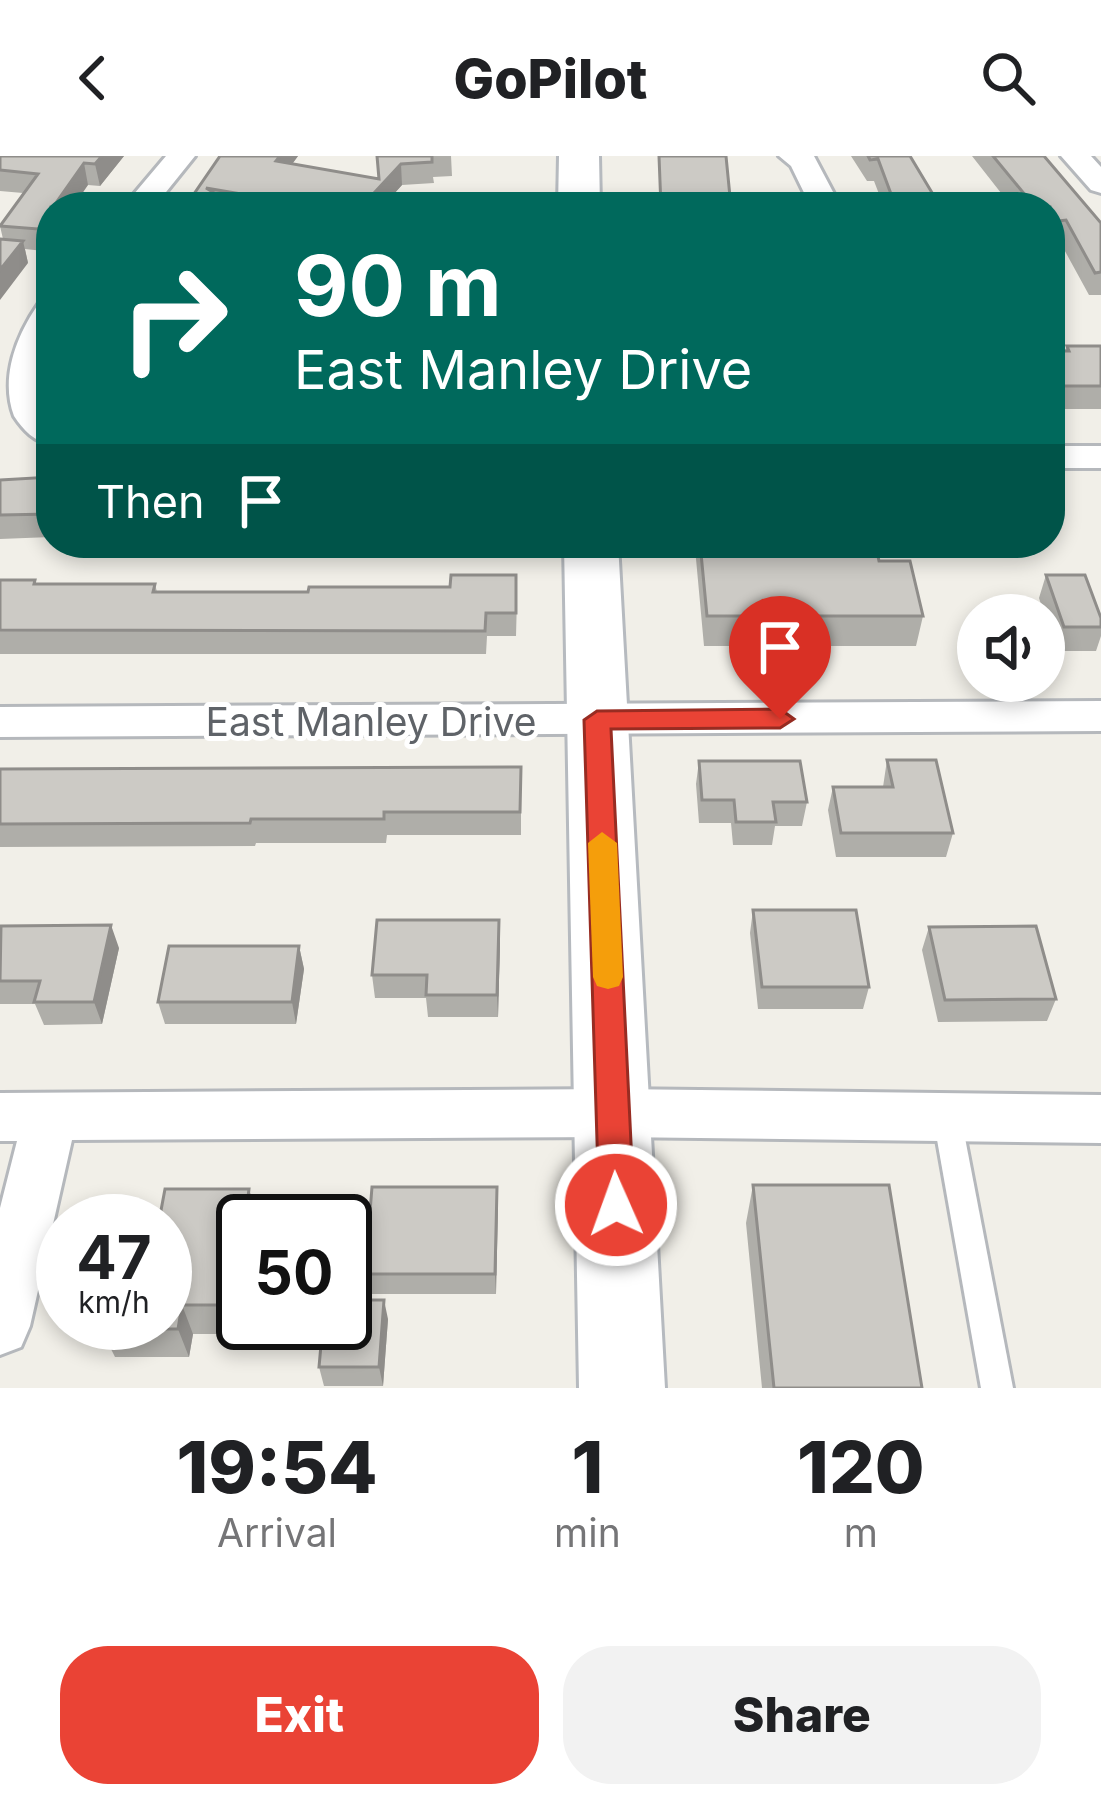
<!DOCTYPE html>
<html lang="en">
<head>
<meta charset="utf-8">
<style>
  body { margin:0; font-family:Inter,sans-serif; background:#f2f2f2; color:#202124; height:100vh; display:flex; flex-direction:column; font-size:45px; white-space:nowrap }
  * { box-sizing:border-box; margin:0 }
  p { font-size:39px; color:#757577 }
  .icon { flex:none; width:66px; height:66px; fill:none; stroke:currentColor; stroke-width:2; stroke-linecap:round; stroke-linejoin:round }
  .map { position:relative; height:1232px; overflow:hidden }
  .side { display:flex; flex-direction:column; background:#fff; flex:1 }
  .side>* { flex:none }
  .hud { position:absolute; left:36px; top:36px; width:1029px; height:366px; border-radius:48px; box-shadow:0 6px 18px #0003; background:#00695c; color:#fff; overflow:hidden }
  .buttons { position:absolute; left:957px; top:438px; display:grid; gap:24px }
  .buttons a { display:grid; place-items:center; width:108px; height:108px; border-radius:50%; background:#fff; box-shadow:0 6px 18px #0003; font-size:60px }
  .speed { position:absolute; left:36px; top:1038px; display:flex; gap:24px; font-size:60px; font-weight:700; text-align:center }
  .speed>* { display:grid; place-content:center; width:156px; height:156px; border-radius:50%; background:#fff; box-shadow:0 6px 18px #0003; line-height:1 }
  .speed small { font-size:30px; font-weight:400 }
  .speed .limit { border:6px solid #111; border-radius:18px; background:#fff; color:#111 }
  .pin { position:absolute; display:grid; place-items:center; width:102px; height:102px; color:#fff; margin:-123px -51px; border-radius:50% 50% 50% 0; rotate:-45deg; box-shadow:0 0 12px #0007 }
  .pin .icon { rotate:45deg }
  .me { position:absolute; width:132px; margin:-66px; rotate:358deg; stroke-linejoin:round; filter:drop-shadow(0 0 9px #0008) }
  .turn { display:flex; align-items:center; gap:42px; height:252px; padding:0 60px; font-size:54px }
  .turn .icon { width:156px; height:156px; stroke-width:2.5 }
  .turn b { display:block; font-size:84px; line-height:102px }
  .then { display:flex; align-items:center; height:114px; padding:0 60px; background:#0003; gap:24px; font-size:45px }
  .eta { display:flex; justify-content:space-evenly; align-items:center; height:204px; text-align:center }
  .eta b { font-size:72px; font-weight:800; line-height:84px }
  .button { display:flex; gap:24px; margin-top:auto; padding:24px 60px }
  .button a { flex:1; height:138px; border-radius:48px; background:#ea4335; color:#fff; font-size:48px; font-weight:800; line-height:138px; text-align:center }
  .button a+a { background:#f2f2f2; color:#202124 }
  header { display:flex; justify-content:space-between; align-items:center; height:156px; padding:0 60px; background:#fff; font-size:54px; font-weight:800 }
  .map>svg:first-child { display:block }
</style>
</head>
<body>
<header><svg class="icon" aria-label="back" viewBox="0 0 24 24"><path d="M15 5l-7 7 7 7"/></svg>GoPilot<svg class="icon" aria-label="search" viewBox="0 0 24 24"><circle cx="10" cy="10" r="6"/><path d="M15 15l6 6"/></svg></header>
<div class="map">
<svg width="1101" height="1232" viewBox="0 0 1101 1232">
  <rect width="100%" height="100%" fill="#f1efe8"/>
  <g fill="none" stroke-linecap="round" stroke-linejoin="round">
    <g stroke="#b5b8bc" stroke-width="6">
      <path id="lane" d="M 947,948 L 957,952 L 961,961 L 1013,1232 L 981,1232 L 933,961 L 937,952 Z"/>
    </g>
    <g stroke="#b5b8bc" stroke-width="6">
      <path id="street" d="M 166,0 L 195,0 L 154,51 L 123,51 Z
        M 779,0 L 814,0 L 841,51 L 811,51 L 791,10 Z
        M 1061,0 L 1091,0 L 1101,11 L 1101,37 L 1091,34 Z
        M 51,144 C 51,154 52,165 51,175 C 47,206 25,231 51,260 L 51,289 C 34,285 24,275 14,260 C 0,222 16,180 39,147 Z
        M 1050,290 L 1101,290 L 1101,312 L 1050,312 Z
        M 1101,545 L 1101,575 L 0,581 L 0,551 Z
        M 614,933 L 1101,939 L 1101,987 L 614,981 L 72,984 L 30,1170 L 21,1191 L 0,1199 L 0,1052 L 17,985 L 0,985 L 0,937 Z"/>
    </g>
    <g stroke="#b6babf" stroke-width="6">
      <path id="secondary" d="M 559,0 L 599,0 L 600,51 L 558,51 Z
        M 564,387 L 618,387 L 665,1232 L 579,1232 Z"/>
    </g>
    <use href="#lane" fill="#fff" fill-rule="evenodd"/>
    <use href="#street" fill="#fff" fill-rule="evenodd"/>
    <use href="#secondary" fill="#fff" fill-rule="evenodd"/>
  </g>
  <path fill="#afaea9" d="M 0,0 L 124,0 L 100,30 L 88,29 L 51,51 L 51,84 L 44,95 L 25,93 L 28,107 L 3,83 L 0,70 L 23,37 L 0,35 Z
    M 220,0 L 298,0 L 292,8 L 379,23 L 377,0 L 451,0 L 452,20 L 433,21 L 434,27 L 402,29 L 382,51 L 185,51 Z
    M 659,0 L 731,51 L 659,51 Z
    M 851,0 L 910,0 L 937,45 L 936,51 L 884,51 L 874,25 L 867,25 Z
    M 972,0 L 1044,0 L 1101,67 L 1101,139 L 1089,139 L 1060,86 L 1050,87 L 1050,51 L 1012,51 Z
    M 1067,190 L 1101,190 L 1101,253 L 1050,253 L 1050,195 L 1065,195 Z
    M 51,321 L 51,381 L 0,383 L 0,324 Z
    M 112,387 L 420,387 L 420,390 L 113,391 Z
    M 672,387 L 875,387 L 879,405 L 923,460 L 916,490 L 704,490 L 695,392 L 672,392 Z
    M 927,387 L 1005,387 L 1002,399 L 930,399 Z
    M 1046,419 L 1101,462 L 1101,480 L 1096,495 L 1056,495 L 1039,442 Z
    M 0,424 L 36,428 L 155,428 L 157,436 L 517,442 L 516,480 L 487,480 L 486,498 L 0,498 Z
    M 887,604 L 953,677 L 946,701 L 836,701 L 828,654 L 833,631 L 883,631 Z
    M 699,605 L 807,646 L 802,670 L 775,670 L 772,689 L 733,689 L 731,667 L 699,667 L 696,628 Z
    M 521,611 L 521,679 L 387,679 L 386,687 L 256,687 L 255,690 L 0,691 L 0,613 Z
    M 753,754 L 869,831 L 863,853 L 758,853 L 750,777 Z
    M 929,771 L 1056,843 L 1047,865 L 938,866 L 922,794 Z
    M 500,787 L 498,861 L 428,861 L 426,842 L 375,842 L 372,819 Z
    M 299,790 L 304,813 L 296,868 L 165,868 L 158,846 Z
    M 119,792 L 102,868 L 44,869 L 35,848 L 0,848 L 0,825 Z
    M 753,1029 L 922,1232 L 762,1232 L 746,1067 Z
    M 497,1031 L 496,1138 L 369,1138 L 365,1118 Z
    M 258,1063 L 242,1178 L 193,1178 L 189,1201 L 115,1201 L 101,1173 Z
    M 388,1163 L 383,1230 L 324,1230 L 319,1211 Z"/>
  <path fill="#8f8d8a" d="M 102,0 L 124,0 L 100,30 L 95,8 Z
    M 280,0 L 298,0 L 279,26 L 276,5 Z
    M 84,7 L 88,29 L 73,51 L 53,51 Z
    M 401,8 L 402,29 L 382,51 L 361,51 Z
    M 51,54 L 51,84 L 44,95 L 38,73 Z
    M 23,85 L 28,107 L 0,144 L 0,114 Z
    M 499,764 L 500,787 L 498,861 L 497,839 Z
    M 111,769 L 119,792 L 102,868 L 94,846 Z
    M 299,790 L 304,813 L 296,868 L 292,846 Z
    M 497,1031 L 498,1052 L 496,1138 L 495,1118 Z
    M 249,1033 L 258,1063 L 258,1065 L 245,1065 Z
    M 243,1077 L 244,1167 L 242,1178 L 233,1149 Z
    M 384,1144 L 388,1163 L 383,1230 L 379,1211 Z
    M 182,1149 L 193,1178 L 189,1201 L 178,1173 Z"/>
  <path fill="#cccac5" stroke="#8f8d8a" stroke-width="3" d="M 0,0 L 102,0 L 95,8 L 84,7 L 53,51 L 51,51 L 51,54 L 38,73 L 0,70 L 38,18 L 0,14 Z
    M 220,0 L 280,0 L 276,5 L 379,23 L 377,0 L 432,0 L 432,6 L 401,8 L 361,51 L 316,51 L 206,32 L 238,51 L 185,51 Z
    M 659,0 L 726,0 L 731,51 L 661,51 Z
    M 868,0 L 910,0 L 937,45 L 894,46 L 878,3 L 870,4 Z
    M 993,0 L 1044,0 L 1101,67 L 1101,116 L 1095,117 L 1066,64 L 1050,66 L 1050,51 L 1035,51 Z
    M 0,83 L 23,85 L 0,114 Z
    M 1067,190 L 1101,190 L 1101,230 L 1050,230 L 1050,195 L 1069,195 Z
    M 51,321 L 51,358 L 0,359 L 0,324 Z
    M 700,387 L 875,387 L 879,405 L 910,405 L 923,460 L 707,460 Z
    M 451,419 L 516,419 L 516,457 L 486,457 L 485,475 L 0,474 L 0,424 L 35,424 L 34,428 L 155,428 L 153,436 L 308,436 L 309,431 L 450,431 Z
    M 1046,419 L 1085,419 L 1101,462 L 1101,471 L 1064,471 Z
    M 887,604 L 936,604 L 953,677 L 841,677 L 833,631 L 893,631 Z
    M 699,605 L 800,605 L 807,646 L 773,646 L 776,666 L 736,666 L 734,644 L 702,644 Z
    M 521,611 L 520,656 L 384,656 L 384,663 L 251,663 L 250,667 L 0,668 L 0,613 Z
    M 753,754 L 856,754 L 869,831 L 762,831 Z
    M 377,764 L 499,764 L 497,839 L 426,839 L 427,819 L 372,819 Z
    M 111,769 L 94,846 L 34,846 L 40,825 L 0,825 L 1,770 Z
    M 1036,770 L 1056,843 L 945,844 L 929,771 Z
    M 169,790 L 299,790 L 292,846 L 158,846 Z
    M 753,1029 L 889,1029 L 922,1232 L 774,1232 Z
    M 372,1031 L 497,1031 L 495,1118 L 365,1118 Z
    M 165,1033 L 249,1033 L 245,1065 L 243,1065 L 233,1149 L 182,1149 L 178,1173 L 101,1173 L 103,1167 L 165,1167 L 165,1065 L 159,1065 Z
    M 345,1144 L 384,1144 L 379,1211 L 319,1211 L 323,1167 L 345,1167 Z"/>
  <path fill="#ea4335" stroke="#982c22" stroke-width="3" d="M 780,553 L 794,563 L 780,572 L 611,573 L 634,1049 L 629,1060 L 616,1065 L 604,1060 L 599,1049 L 584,564 L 597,555 Z"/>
  <path fill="#f59e0b" d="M 602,676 L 617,687 L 623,821 L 619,830 L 608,833 L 597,830 L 593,821 L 588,687 Z"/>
  <g text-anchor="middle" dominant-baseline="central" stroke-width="10" stroke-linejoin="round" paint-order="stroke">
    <g font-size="39" fill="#5f6368" stroke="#fff">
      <text x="371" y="565">East Manley Drive</text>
    </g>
  </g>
</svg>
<div class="buttons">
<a><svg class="icon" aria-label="sound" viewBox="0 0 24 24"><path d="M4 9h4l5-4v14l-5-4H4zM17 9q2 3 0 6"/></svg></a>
</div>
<div class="speed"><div>47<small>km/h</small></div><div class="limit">50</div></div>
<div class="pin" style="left:780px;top:563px;background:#d93025"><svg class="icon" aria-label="arrive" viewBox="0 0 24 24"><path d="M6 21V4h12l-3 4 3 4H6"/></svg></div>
<svg class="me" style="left:616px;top:1049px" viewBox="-20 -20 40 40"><circle r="17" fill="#ea4335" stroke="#fff" stroke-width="3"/><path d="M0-11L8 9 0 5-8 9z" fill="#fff"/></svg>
<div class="hud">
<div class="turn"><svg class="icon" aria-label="right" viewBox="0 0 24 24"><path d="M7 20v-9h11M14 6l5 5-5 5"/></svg><div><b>90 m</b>East Manley Drive</div></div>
<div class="then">Then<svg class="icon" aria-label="arrive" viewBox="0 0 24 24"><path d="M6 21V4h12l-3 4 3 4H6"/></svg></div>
</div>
</div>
<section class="side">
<div class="eta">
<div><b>19:54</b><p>Arrival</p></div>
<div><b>1</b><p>min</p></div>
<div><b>120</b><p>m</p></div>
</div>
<div class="button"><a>Exit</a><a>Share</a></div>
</section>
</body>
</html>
